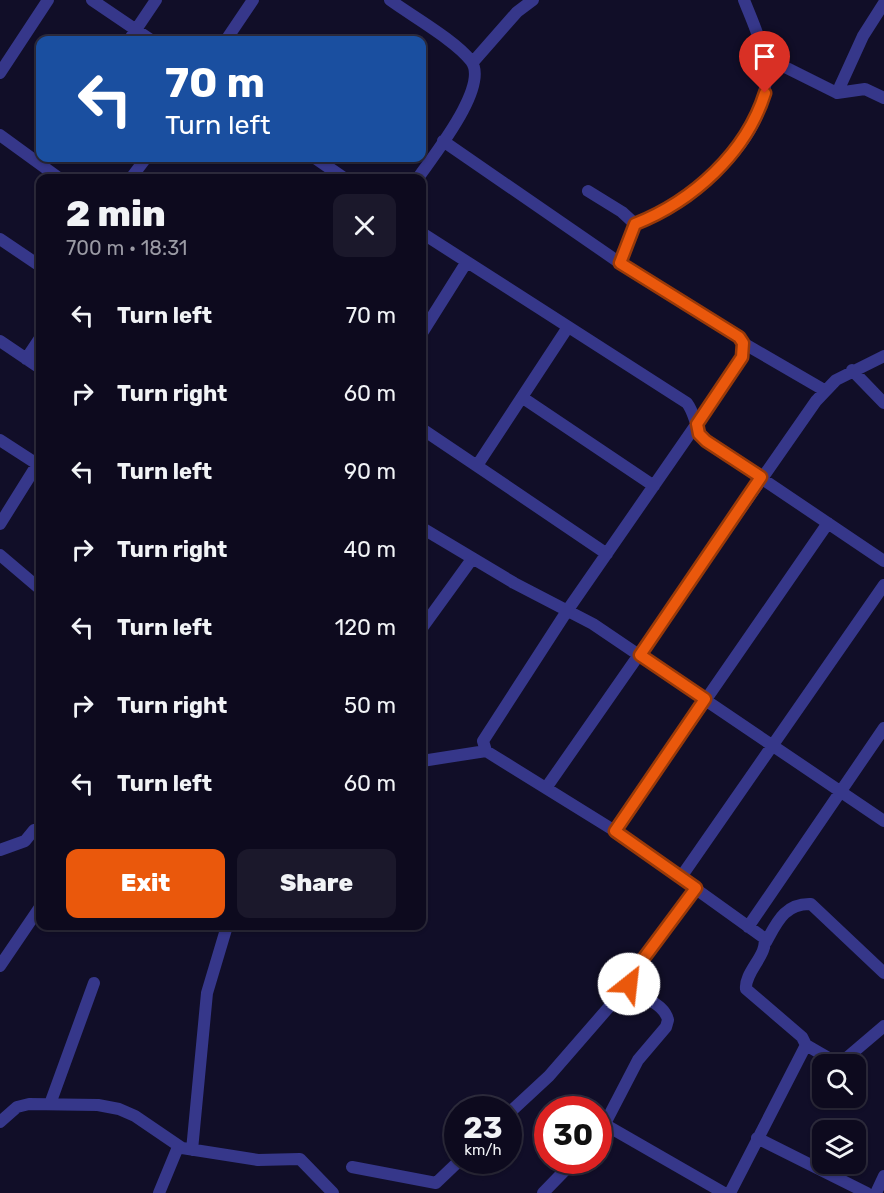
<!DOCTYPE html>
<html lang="en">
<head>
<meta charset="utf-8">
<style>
  body { margin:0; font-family:Rubik,sans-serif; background:#1b182b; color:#f1f3f6; height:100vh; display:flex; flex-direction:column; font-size:22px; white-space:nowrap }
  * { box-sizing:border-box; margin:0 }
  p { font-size:20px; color:#9a9aa4 }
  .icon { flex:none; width:33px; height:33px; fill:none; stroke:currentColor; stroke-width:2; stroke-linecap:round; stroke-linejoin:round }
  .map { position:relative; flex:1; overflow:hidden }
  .panel { position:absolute; left:36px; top:174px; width:390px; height:756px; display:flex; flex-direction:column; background:#0d0a1e; border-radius:12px; box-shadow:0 2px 4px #0004,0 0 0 2px #2d2b3c }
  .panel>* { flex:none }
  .top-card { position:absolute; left:36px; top:36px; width:390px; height:126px; border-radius:12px; box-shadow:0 2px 4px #0004,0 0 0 2px #2d2b3c; background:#1a4fa0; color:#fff; overflow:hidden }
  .fabs { position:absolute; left:812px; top:1054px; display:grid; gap:12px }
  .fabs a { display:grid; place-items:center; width:54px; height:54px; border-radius:12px; background:#0d0a1e; box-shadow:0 2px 4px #0004,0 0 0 2px #2d2b3c; font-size:30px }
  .speed { position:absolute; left:444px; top:1096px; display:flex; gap:12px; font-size:30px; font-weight:700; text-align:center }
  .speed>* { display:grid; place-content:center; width:78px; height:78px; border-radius:50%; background:#0d0a1e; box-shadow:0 2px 4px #0004,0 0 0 2px #2d2b3c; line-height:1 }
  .speed small { font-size:15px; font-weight:400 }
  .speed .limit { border:9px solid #d22; background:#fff; color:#111 }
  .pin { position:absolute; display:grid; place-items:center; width:51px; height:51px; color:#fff; margin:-62px -26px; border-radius:50% 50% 50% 0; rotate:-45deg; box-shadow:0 0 6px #0007 }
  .pin .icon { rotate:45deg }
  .me { position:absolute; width:66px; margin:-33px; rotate:29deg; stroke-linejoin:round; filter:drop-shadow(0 0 4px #0008) }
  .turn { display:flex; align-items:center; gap:21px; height:126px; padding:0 30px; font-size:27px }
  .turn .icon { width:78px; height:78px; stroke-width:2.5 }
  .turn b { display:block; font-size:42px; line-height:51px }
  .round { display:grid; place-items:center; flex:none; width:63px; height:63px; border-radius:12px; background:#1b182b }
  .summary { display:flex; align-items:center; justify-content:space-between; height:102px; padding:0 30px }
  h1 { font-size:36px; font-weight:800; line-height:45px }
  .cta { display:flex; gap:12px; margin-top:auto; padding:12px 30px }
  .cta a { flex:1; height:69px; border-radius:12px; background:#ea580c; color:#fff; font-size:24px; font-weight:800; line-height:69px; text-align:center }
  .cta a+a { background:#1b182b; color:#f1f3f6 }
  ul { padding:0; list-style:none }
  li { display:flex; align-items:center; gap:18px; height:78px; padding:0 30px }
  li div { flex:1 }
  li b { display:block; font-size:22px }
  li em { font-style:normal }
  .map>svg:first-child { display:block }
</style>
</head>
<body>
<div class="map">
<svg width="884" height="1193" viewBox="0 0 884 1193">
  <rect width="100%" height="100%" fill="#110e28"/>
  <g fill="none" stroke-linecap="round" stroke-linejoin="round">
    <path stroke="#36378a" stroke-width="12" d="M 92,0 L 151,40
      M 390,0 C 412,16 456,41 471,61 C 490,86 433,156 418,178
      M 129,40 L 156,0
      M 226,40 L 253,0
      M 763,56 L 837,93 L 865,89 L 884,98
      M 473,62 L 517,12 L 533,0
      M 0,73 L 48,0
      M 837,93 L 863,36 L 884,3
      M 0,135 L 59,178
      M 443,141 L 620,263 L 739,337 L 743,343 L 743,357 L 567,611 L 483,741 L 486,751 L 615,831 L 764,938 C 769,954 744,972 746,989 L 802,1037 L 806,1045 L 730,1193
      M 315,158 L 344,178
      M 131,178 L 146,158
      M 588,191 L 622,212 L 635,224 L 620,263
      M 635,224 C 693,200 765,143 766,75 C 766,50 753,23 744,0
      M 422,233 L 687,403 C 696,415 695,430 706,441 L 884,561
      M 0,239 L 40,266
      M 422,333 L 466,263
      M 0,341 L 40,368
      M 743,343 L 824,390
      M 26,359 L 40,338
      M 852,370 L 884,403
      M 523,398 L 654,486
      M 422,429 L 474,464 L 480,461 L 568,327
      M 0,440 L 37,464
      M 474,464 L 607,554
      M 0,524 L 40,460
      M 422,528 L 514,583 L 593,624 L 884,821
      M 0,555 L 40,589
      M 422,628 L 472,559
      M 422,761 L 486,751
      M 546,788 L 816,401 L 836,380 L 884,356
      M 615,831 L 828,523
      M 0,850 L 25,841 L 34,830
      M 681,877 L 884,585
      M 748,927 L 884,728
      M 766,942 C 777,922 785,903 811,904 L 884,973
      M 0,966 L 40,907
      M 806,1045 L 832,1060 L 843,1061 L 884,1026
      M 50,1104 L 94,983
      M 508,1114 L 549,1076 L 629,984
      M 0,1122 L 17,1107 L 29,1104 L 98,1105 L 119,1109 L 135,1116 L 182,1148 L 258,1160 L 300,1159 L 333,1193
      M 604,1124 L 724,1193
      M 598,1137 L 638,1060 L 666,1027 L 668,1020 C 664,1001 635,998 629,980 L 696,888
      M 757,1138 L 867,1193
      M 192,1150 L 207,993 L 227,926
      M 352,1167 L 436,1183 L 459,1161
      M 159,1193 L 178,1147
      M 543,1193 L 574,1161
      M 876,1193 L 884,1176"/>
  </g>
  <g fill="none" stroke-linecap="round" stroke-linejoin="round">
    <g stroke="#983908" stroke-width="15">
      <path id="route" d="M 629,984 L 632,974 L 696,888 L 615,831 L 705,699 L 640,655 L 761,477 L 706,441 L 699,434 L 697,424 L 742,357 L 743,343 L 739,337 L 620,263 L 635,224 C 693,201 746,153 765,93"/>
    </g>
    <use href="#route" stroke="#ea580c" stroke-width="10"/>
  </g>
</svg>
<div class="fabs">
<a><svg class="icon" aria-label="search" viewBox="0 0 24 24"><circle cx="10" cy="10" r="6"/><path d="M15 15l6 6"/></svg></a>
<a><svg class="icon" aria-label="layers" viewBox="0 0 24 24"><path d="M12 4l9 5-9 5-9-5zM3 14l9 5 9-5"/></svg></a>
</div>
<div class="speed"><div>23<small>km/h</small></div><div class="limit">30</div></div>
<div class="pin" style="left:765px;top:93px;background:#d93025"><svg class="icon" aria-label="arrive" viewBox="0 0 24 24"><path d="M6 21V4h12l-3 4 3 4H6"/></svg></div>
<svg class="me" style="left:629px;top:984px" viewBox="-20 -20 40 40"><circle r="19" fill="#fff"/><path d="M0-13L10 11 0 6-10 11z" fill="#ea580c"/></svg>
<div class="top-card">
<div class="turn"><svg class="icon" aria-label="left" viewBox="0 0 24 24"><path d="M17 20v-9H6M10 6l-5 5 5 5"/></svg><div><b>70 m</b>Turn left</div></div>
</div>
<section class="panel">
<div class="summary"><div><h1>2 min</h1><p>700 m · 18:31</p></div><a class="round"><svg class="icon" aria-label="close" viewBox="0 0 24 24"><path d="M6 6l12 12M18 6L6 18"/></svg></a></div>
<ul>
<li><svg class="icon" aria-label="left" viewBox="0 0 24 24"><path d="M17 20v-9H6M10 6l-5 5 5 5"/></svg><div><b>Turn left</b></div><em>70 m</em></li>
<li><svg class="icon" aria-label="right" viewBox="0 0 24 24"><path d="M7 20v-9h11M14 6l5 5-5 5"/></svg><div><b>Turn right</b></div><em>60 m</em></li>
<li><svg class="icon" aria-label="left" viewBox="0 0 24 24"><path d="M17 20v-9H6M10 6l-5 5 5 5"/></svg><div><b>Turn left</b></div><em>90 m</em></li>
<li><svg class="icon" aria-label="right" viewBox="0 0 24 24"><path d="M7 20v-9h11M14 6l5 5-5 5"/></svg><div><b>Turn right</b></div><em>40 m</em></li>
<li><svg class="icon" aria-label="left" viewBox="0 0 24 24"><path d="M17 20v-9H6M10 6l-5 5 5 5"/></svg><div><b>Turn left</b></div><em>120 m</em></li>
<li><svg class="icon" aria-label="right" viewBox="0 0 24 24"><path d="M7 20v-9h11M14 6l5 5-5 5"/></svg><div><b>Turn right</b></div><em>50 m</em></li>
<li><svg class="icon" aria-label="left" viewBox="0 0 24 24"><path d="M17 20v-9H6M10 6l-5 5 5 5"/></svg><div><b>Turn left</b></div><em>60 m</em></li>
</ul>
<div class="cta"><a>Exit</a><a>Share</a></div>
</section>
</div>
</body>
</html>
